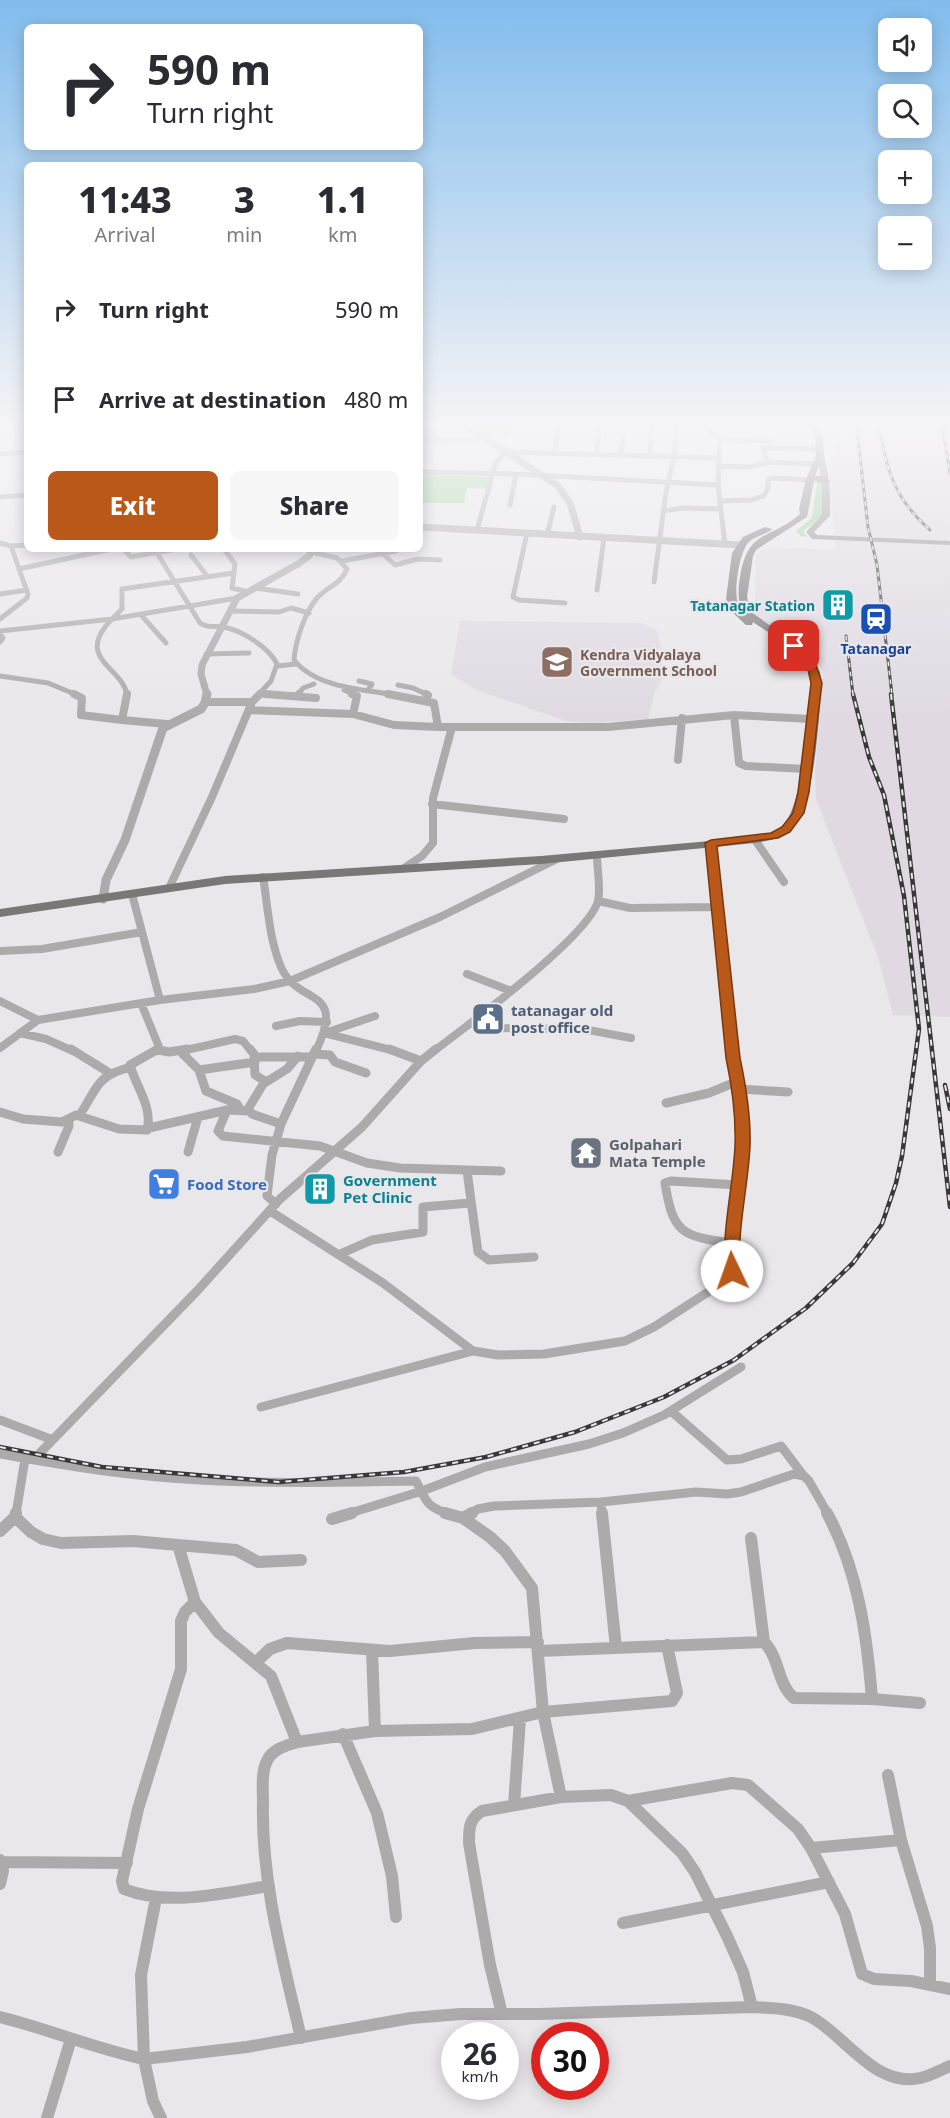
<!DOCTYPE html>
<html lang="en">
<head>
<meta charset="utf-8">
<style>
  body { margin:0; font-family:"Noto Sans",sans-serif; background:#f7f7f7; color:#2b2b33; height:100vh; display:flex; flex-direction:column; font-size:22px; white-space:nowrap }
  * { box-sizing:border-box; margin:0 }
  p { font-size:20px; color:#7c7c81 }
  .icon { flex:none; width:33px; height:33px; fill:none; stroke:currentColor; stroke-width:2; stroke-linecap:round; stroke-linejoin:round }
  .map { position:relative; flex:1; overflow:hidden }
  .details { position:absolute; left:24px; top:162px; width:399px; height:390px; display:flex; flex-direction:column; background:#fff; border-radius:9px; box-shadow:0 3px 15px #0003 }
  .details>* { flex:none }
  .top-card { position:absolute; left:24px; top:24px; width:399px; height:126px; border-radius:9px; box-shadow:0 3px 15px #0003; background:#fff; color:#2b2b33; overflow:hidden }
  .controls { position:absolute; left:878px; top:18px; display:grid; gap:12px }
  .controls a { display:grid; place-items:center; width:54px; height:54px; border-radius:9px; background:#fff; box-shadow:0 3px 15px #0003; font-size:30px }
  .speed { position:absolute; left:441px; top:2022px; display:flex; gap:12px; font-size:30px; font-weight:700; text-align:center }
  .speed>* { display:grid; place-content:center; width:78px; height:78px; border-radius:50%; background:#fff; box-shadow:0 3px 15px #0003; line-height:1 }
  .speed small { font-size:15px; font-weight:400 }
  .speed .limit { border:9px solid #d22; background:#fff; color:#111 }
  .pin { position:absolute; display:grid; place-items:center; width:51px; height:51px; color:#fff; margin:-26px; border-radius:12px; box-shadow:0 3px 9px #0006 }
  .me { position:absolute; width:66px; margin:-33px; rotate:357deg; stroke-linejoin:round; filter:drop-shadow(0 0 4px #0008) }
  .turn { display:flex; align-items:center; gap:21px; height:126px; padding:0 24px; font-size:27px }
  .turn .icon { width:78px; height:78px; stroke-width:2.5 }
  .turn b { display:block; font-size:42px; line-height:51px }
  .eta { display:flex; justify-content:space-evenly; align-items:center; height:102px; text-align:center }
  .eta b { font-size:36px; font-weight:800; line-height:42px }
  .primary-button { display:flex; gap:12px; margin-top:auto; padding:12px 24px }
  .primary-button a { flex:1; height:69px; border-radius:9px; background:#b95818; color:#fff; font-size:24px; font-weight:800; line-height:69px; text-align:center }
  .primary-button a+a { background:#f7f7f7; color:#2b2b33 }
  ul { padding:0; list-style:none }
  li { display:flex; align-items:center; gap:18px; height:90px; padding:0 24px }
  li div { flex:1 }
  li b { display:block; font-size:22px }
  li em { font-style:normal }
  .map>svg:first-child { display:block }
</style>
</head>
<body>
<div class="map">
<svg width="950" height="2118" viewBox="0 0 950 2118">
  <rect width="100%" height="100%" fill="#e9e7ea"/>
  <path fill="#e0d9e2" d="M 838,421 L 950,421 L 950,537 L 946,537 L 950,541 L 950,1017 L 893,1015 L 878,957 L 816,799 L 815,774 L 823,670 L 814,655 L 755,615 L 756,555 L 762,550 L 773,548 L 835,550 L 830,483 L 831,461 L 841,435 Z
    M 460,621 L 641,623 L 657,630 L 661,649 L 662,679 L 654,694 L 648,719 L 594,723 L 566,721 L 477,690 L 451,675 Z"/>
  <path fill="#94d392" d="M 468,421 L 546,421 L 514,424 L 509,436 L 487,438 Z
    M 420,475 L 491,477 L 488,489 L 467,488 L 464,503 L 420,503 Z
    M 817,482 L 824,483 L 822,517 L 803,531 L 807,537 L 801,536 L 796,531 L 812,518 Z"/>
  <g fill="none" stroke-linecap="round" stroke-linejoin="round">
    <path stroke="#acaaaa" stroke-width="5" d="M 423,421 L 439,440
      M 699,421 L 716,436 L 724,439 L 773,441
      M 700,421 L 746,422
      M 720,438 L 718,485 L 725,545
      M 420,440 L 487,439
      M 555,452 L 558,421
      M 596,453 L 601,421
      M 0,454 L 27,452
      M 620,454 L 626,421
      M 650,456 L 652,421
      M 814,464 L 768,462 L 762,448 L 820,449
      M 718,466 L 749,467 L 768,462
      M 420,472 L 516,474 L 718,485
      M 0,497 L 27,495
      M 719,501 L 751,500 L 764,496 L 768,488 L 768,480 L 772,478 L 810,480
      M 510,505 L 516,474
      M 663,511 L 683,508 L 720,509
      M 477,530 L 496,462 L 505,452 L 718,458
      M 527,533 L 513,597 L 519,600 L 565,603
      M 547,535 L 554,507
      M 0,543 L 11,546 L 19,569
      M 11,546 L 27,545
      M 123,549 L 131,557 L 176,549
      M 224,549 L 235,564 L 232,588 L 248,592
      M 311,552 L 337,558 L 347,569 C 341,584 327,587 317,598 C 305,612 295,642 294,660 C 316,688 365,690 398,695
      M 157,553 L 200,623 C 209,629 213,625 223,627 C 241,630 269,647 277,664 L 271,681 L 258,695
      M 382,553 L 395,565 L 418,559 L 440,560
      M 191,555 L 207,576
      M 342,561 L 396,551
      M 654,582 L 666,492 L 674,457 L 677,421
      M 255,588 L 298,594
      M 597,590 L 604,538
      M 0,594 L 27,590
      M 230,611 L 279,612 L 291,608 L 309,613
      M 142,616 L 166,643
      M 0,619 L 27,598 L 28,594 L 19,569 L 111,549
      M 0,631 L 112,619 L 122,609 L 122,589 L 234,573
      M 0,634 L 3,638 L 0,642
      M 206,654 L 249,653
      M 277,666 L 296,664
      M 0,676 L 48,683 L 77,695
      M 359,681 L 372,684 L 368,690
      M 398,685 L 413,688 L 428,695
      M 344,690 L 355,695
      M 259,693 L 282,695
      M 127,695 C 123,667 73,659 112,619 L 237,598
      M 298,695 L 303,688 L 314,684"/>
    <path stroke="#acaaaa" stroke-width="8" d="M 74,694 L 82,698 L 81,715 L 122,720
      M 127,694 L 122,720 L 167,724
      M 265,694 L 316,698
      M 352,694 L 357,696 L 353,714
      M 388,694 L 434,703 L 438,727
      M 426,694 L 428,695 L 426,700
      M 297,696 L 299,694
      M 206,702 L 252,702
      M 249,710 L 353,714 L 394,725 L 438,727 L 608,727 L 734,715 L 811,719
      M 734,715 L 739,763 L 746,766 L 806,769
      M 678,760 L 682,718
      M 432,804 L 564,819
      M 755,840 L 784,882
      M 711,844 L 732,1051
      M 404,868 L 422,856 L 433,843 L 433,798 L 452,727
      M 263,877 C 268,907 269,939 281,967 C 298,1007 347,985 316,1051
      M 169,888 L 212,797 L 252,702 L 260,694
      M 132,894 L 160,1000
      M 598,901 L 630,908 L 716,907
      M 0,951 L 42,949 L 142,932
      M 467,974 L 511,991
      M 0,1001 L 38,1020
      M 141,1003 L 159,1047 L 157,1051
      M 471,1023 L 487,1028 L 583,1029 L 631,1038
      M 276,1026 L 300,1021 L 327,1022
      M 328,1032 L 375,1016
      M 20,1033 L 46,1039 L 73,1051
      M 324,1033 L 395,1051
      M 0,1048 L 38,1020 L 160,1000 L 254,989 L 290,981 L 440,917 L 557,859
      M 158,1050 L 162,1051
      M 182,1051 L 235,1039 L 243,1041 L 251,1051
      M 434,1051 C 468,1025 588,937 598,901 C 601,888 597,869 597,855"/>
    <path stroke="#acaaaa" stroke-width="9" d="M 71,1049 L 108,1072
      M 250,1049 L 254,1054 L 255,1075 L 265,1081 L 248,1109 L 252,1114 L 281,1124
      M 389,1049 L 421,1061
      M 158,1050 L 169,1052 L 188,1049
      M 181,1052 L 199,1070 L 255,1062
      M 313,1054 L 330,1055 L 335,1062 L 366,1073
      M 255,1057 L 311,1057
      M 199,1070 L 206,1091 L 237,1104 L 240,1109
      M 263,1084 L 287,1069 L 298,1056
      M 739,1089 L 788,1092
      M 666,1103 L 709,1093 L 738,1081
      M 227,1110 L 218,1131 L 223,1136 L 320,1146 L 367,1163 L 400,1168 L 501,1171
      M 0,1112 L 23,1119 L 62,1122 L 76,1115 L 119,1129 L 147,1130 C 153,1107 136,1087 130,1065 L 158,1049
      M 79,1116 C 98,1088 95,1076 131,1067
      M 149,1128 L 227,1110 L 249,1111
      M 58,1152 L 69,1126 L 69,1123 L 64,1122
      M 188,1152 L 198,1117
      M 467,1171 L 478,1252 L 489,1260 L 534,1257
      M 276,1204 L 267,1196 L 272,1155 L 281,1124 L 316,1049
      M 270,1211 L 383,1283 L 473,1351
      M 731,1243 C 682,1236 673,1234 665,1183 L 671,1181 L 738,1185
      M 340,1254 L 372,1240 L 423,1232 L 423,1207 L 470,1203
      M 261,1407 L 473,1351 L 498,1355 L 544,1354 L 625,1341 L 654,1327 L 725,1281 L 732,1271 L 731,1243 L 742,1145 L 739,1089 L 732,1049
      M 671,1411 L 727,1460 L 741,1459 L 781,1446 L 803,1475
      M 0,1420 L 53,1440
      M 0,1454 C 66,1466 133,1477 200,1480 C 272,1484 344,1482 416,1481 C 426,1501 427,1508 450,1514
      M 601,1502 L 602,1514
      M 16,1514 L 25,1459 L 37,1456 L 197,1291 L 280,1199 L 362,1127 L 421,1061 L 436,1049
      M 347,1514 L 422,1491 L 485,1467 L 589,1444 L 623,1433 L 664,1415 L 741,1367
      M 469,1514 L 478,1509 L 494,1506 L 601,1502 L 696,1492 L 727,1494 L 741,1492 L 794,1474 L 804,1476 L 809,1481 L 828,1514"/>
    <path stroke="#acaaaa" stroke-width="12" d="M 445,1513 L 463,1518 L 490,1537 L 505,1551 L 532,1588 L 543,1712 L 672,1701 L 677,1693 L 667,1645
      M 602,1513 L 616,1648
      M 827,1513 C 858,1570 867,1635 872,1699
      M 15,1517 L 31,1532 L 43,1539 L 61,1543 L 133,1541 L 178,1545 L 195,1602 L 219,1633 L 271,1676 L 297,1742 L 375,1731 L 472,1729 L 543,1712 L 561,1797 L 611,1795 L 628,1801 L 682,1853 L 695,1872 L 727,1936 L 743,1972 L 752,2007 L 539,2014 L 461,2014 L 411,2018 L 247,2047 L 144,2059 L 153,2101 L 161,2118
      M 463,1518 L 472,1513
      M 332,1519 L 352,1513
      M 0,1531 L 15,1517 L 16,1513
      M 751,1538 L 764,1642
      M 178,1545 L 236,1550 L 258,1562 L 301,1560
      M 195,1602 L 185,1612 L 181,1621 L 181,1669 L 138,1809 L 122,1881 L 124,1889 C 169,1907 222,1893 269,1886
      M 372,1651 L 375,1731
      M 539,1651 L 764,1642 C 780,1658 777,1684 794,1698 L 872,1699 L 920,1703
      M 256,1662 L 270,1649 L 287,1643 L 390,1651 L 475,1643 L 538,1642
      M 343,1734 L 377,1813 L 392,1876 L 396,1917
      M 297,1742 C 286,1746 272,1749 267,1761 C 261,1773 263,1789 263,1802 C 261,1882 283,1960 301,2038
      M 888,1775 L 901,1840 L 927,1926 L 930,1948 L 930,1984
      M 628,1801 L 732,1783 L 748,1785 L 798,1829 L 811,1848 L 845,1914 L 862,1974 L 874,1979 L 911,1981 L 950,1989
      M 514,1805 L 520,1719
      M 811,1848 L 901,1840
      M 0,1860 L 3,1871 L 0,1884
      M 2,1862 L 127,1863
      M 623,1923 L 829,1882
      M 752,2007 C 771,2008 793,2008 811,2017 C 845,2035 875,2088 920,2078 C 931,2076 940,2070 950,2066
      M 502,2014 L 490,1965 L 469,1843 C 469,1828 469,1819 482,1811 L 561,1797
      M 0,2017 C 49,2029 95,2049 144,2059 L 141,1975 L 156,1898
      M 47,2118 L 71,2039"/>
    <path stroke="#acaaaa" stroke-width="7" d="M 459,421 L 557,485 L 570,503 L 580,537
      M 420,527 L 741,545
      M 207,695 L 201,674 L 202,665 L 237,598 L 298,564 L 309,556 L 312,549"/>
    <path stroke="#acaaaa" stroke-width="9" d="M 103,899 L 106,880 L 125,840 L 163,728 L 201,709 L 205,703 L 207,694"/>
    <path fill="#8f8c8c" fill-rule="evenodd" d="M 817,453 L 824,455 C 829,475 831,495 830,516 L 814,532 L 817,535 L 950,541 L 950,545 L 812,539 L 806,532 L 822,515 L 822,485 Z"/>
    <path fill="#7a7777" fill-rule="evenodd" d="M 809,421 L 817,421 L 823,438 L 824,455 L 815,476 L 822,476 L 831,481 L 827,484 L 814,481 L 807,517 L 756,550 L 753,556 L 747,597 L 750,611 L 807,652 L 820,672 L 822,683 C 818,718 816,809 790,831 C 781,839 766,841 755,843 L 541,864 L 225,884 L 0,917 L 0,909 L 225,876 L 541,856 L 755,837 C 764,835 774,833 781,827 C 804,809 808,714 812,683 C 807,653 776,638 753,622 L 752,625 L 746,625 L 730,610 L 726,599 L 732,553 L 743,537 L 765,527 L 772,529 C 766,535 754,536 748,543 C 739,553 731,600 741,610 C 738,598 738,589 740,577 C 748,528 769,541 800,514 L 799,509 L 806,479 L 816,455 L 815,438 Z"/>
    <g stroke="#393839" stroke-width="3">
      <path id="rail-far1" d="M 856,421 L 868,527 L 877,565 L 892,695
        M 949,421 L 943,429 L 950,474
        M 880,430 C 887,473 896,500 930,530
        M 846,636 L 853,695"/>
    </g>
    <g stroke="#393839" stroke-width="4.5">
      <path id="rail" d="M 891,694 L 950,1207
        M 945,1085 L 950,1109
        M 0,1447 L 102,1467 L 279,1482 L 404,1472 L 486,1457 L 575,1432 L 664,1397 L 734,1360 L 806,1308 L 853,1263 L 882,1224 L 896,1183 L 902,1156 L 919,1029 L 904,896 L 884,795 L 869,757 L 853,694"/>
    </g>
    <use href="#rail-far1" stroke="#e9e7ea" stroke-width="1.5" stroke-dasharray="4.5" stroke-linecap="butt"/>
    <use href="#rail" stroke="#e9e7ea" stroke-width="2" stroke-dasharray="6" stroke-linecap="butt"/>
  </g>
  <linearGradient id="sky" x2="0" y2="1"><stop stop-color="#82bced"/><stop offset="0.59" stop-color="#f5f4f6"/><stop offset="1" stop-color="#f5f4f6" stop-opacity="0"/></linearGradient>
  <rect width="950" height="718" fill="url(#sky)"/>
  <path fill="#b95818" stroke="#783910" stroke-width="1.5" d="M 794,643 L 815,662 L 822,683 L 809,792 L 804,813 L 790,832 L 778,838 L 717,846 L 740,1058 C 746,1086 751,1117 750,1146 C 748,1188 737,1228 740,1271 L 732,1276 L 725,1271 C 722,1228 733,1188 735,1146 C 736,1117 732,1086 726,1058 L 705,843 L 711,840 L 771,833 L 782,827 L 793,813 L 798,792 L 811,683 L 807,665 L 789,646 Z"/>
  <defs>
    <g id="building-square" transform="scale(1.725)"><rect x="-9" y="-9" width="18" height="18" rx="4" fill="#0f9aa8" stroke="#e9e7ea"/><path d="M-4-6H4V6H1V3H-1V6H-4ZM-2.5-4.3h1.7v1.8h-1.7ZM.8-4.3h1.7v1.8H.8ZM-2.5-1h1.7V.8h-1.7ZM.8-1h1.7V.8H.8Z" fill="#fff"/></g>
    <g id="station-square" transform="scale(1.725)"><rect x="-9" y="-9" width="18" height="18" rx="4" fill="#1a4fb4" stroke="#e9e7ea"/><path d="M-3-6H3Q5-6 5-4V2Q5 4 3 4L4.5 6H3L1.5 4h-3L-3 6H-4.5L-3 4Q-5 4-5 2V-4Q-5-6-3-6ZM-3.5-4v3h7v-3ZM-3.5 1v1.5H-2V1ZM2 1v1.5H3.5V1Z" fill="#fff"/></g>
    <g id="school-square" transform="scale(1.725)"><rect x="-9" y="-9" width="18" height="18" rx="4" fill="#8d6e63" stroke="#e9e7ea"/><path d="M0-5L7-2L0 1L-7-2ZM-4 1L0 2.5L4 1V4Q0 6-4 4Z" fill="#fff"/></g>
    <g id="civic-square" transform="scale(1.725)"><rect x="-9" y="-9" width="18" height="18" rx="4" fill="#5c6f8a" stroke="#e9e7ea"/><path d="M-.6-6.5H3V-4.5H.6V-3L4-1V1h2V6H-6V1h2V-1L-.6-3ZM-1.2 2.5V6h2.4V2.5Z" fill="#fff"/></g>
    <g id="temple-square" transform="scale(1.725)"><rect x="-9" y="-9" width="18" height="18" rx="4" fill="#6b7280" stroke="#e9e7ea"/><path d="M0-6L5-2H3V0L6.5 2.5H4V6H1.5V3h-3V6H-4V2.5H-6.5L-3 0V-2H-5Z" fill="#fff"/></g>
    <g id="supermarket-square" transform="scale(1.725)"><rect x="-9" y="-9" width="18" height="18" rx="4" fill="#3f7fe0" stroke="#e9e7ea"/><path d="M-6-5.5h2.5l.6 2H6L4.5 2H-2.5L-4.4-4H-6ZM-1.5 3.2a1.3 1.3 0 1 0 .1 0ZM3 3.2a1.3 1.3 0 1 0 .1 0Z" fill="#fff"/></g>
  </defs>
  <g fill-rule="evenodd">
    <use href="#building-square" x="838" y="605"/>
    <use href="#station-square" x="876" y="619"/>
    <use href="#school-square" x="557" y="662"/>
    <use href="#civic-square" x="488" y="1019"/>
    <use href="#temple-square" x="586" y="1153"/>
    <use href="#supermarket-square" x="164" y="1184"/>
    <use href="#building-square" x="320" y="1189"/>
  </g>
  <g text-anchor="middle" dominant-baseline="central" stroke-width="4.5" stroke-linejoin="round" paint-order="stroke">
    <g font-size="14" font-weight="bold" fill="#0d838f" stroke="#e9e7ea" text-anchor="end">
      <text x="815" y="605">Tatanagar Station</text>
    </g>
    <g font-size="14" font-weight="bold" fill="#164399" stroke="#e9e7ea">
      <text x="876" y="648">Tatanagar</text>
    </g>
    <g font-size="14" font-weight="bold" fill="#785e54" stroke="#e9e7ea" text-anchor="start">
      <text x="580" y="654">Kendra Vidyalaya<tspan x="580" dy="16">Government School</tspan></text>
    </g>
    <g font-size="15" font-weight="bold" fill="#4e5e75" stroke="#e9e7ea" text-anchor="start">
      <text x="511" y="1010">tatanagar old<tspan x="511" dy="17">post office</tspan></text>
    </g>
    <g font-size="15" font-weight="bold" fill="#5b616d" stroke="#e9e7ea" text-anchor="start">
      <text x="609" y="1144">Golpahari<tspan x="609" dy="17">Mata Temple</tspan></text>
    </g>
    <g font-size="15" font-weight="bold" fill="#0d838f" stroke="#e9e7ea" text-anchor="start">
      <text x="343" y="1180">Government<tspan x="343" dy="17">Pet Clinic</tspan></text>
    </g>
    <g font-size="15" font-weight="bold" fill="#366cbe" stroke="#e9e7ea" text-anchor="start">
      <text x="187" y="1184">Food Store</text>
    </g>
  </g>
</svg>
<div class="controls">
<a><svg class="icon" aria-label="sound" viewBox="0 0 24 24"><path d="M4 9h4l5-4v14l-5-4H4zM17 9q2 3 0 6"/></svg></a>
<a><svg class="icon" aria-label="search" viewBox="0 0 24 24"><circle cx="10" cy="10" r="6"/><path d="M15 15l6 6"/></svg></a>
<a>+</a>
<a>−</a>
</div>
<div class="speed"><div>26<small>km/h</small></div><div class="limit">30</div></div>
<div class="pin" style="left:794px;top:646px;background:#d93025"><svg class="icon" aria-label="arrive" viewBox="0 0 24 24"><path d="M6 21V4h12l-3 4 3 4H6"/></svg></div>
<svg class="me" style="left:732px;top:1271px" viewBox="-20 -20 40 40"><circle r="19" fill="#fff"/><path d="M0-13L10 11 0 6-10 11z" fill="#b95818"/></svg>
<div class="top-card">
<div class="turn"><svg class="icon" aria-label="right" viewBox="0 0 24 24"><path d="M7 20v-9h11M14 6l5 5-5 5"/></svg><div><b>590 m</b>Turn right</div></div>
</div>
<section class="details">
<div class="eta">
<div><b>11:43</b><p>Arrival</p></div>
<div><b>3</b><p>min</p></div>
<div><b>1.1</b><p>km</p></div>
</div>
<ul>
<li><svg class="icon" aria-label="right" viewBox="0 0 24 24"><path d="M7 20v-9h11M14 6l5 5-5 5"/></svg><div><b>Turn right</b></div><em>590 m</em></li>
<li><svg class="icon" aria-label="arrive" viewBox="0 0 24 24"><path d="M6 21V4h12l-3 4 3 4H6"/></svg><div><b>Arrive at destination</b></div><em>480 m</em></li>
</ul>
<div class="primary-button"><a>Exit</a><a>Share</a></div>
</section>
</div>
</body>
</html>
